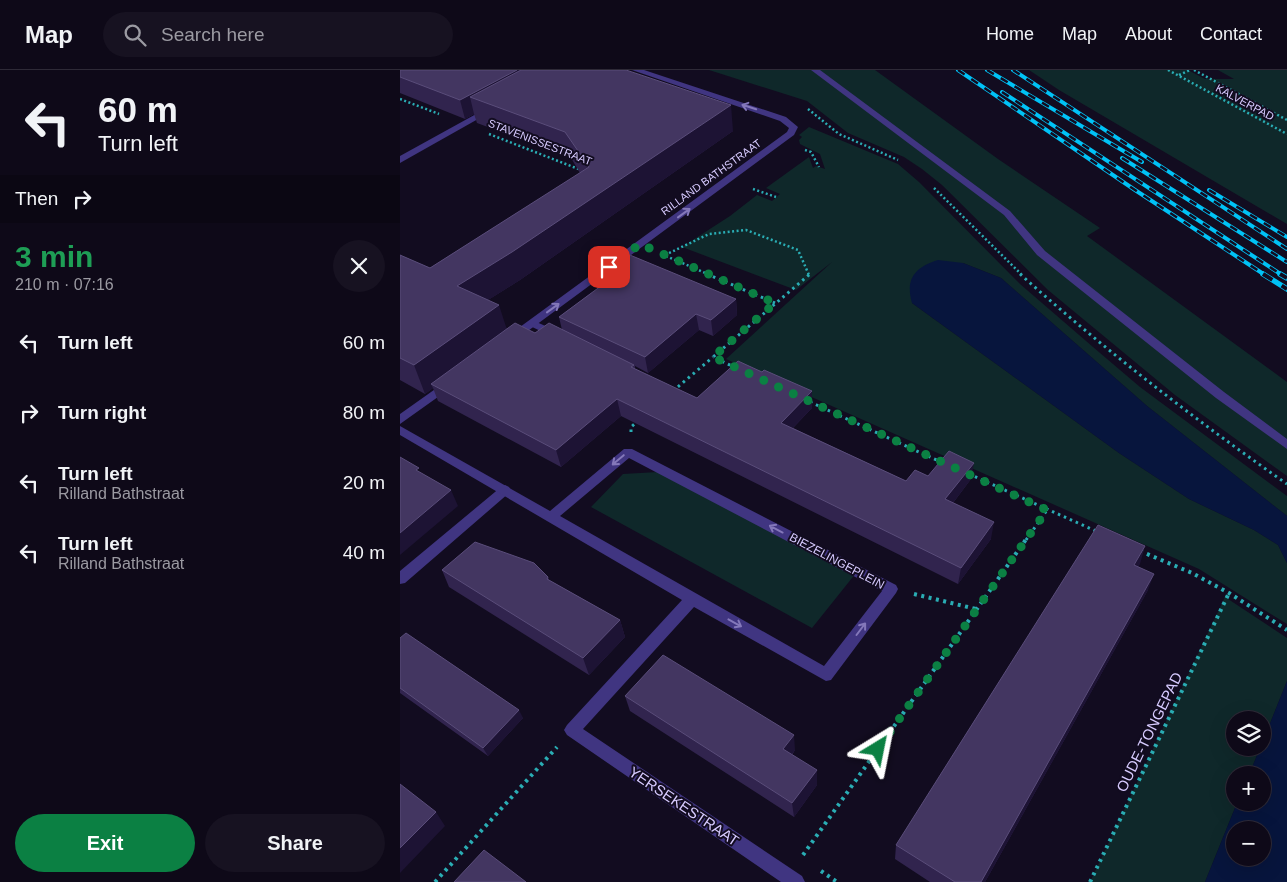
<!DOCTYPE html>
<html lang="en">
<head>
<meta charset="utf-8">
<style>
  body { margin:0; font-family:Arial,sans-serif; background:#171221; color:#f1f3f6; height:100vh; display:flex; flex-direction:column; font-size:19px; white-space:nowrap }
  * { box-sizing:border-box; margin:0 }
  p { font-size:16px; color:#9b9aa2 }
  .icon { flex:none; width:28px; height:28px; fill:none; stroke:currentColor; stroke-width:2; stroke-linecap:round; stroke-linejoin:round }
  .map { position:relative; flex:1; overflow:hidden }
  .side { display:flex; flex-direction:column; background:#0e0918; width:400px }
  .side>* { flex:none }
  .top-card { background:#0e0918; color:#f1f3f6; overflow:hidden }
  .tools { position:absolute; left:826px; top:641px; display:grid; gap:10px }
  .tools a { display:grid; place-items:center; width:45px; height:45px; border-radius:50%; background:#0e0918; box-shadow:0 5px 20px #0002,0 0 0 1px #2e2a37; font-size:25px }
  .pin { position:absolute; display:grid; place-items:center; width:42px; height:42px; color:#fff; margin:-21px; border-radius:10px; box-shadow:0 2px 8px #0006 }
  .me { position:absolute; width:55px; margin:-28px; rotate:35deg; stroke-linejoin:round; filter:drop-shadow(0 0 4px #0008) }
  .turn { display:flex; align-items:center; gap:18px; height:105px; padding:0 15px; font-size:22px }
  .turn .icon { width:65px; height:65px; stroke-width:2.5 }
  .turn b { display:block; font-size:35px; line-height:42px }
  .then { display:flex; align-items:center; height:48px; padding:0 15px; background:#0003; gap:10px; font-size:19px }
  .round { display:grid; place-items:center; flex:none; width:52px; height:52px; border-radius:26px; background:#171221 }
  .overview { display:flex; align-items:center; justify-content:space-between; height:85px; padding:0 15px }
  h1 { font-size:30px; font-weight:600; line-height:38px; color:#1e9e55 }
  .action { display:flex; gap:10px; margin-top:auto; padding:10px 15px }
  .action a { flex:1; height:58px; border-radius:30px; background:#0b8043; color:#fff; font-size:20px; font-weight:600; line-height:58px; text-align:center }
  .action a+a { background:#171221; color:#f1f3f6 }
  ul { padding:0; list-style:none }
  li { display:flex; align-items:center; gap:15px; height:70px; padding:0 15px }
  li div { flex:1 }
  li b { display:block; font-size:19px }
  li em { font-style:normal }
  header { display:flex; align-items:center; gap:30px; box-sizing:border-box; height:70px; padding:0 25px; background:#0e0918; border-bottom:1px solid #2e2a37 }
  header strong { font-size:24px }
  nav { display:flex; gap:28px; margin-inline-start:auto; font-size:18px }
  .search { width:350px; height:45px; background:#171221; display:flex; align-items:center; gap:12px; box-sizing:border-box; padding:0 18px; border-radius:28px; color:#9b9aa2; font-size:19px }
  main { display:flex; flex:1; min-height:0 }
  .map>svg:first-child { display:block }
</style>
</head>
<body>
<header>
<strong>Map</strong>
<div class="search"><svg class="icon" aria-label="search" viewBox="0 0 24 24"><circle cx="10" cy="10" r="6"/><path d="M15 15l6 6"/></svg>Search here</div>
<nav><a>Home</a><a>Map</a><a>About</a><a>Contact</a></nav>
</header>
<main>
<section class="side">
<div class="top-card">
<div class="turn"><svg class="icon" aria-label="left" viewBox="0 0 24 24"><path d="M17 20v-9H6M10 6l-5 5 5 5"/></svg><div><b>60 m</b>Turn left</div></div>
<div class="then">Then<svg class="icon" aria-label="right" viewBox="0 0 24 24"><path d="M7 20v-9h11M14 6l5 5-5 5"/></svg></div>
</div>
<div class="overview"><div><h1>3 min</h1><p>210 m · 07:16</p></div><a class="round"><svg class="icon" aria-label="close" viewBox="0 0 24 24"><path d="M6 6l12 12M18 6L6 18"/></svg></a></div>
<ul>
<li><svg class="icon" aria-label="left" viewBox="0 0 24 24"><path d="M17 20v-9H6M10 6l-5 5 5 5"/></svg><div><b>Turn left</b></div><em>60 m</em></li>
<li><svg class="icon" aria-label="right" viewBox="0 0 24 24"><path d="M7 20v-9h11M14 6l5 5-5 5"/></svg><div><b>Turn right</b></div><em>80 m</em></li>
<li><svg class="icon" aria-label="left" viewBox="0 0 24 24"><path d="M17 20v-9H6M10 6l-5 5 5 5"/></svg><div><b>Turn left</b><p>Rilland Bathstraat</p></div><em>20 m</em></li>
<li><svg class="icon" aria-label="left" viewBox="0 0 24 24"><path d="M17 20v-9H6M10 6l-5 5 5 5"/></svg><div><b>Turn left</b><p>Rilland Bathstraat</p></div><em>40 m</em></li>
</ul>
<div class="action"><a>Exit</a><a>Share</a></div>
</section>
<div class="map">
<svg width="887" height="812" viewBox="0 0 887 812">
  <rect width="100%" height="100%" fill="#120c20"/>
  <path fill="#0f282a" d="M 309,0 L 475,0 L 598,89 L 700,158 L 687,166 L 887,312 L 887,406 L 775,325 L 648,220 L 542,115 L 522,99 L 504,87 L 448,63 L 407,31 Z
    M 629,0 L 788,0 L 805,9 L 834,9 L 818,0 L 887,0 L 887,154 L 659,20 Z
    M 409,57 L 498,94 L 519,112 L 620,214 L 693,277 L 740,317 L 887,426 L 887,446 L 747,336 L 601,208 L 563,193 L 512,233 L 719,383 L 789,429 L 854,460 L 878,475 L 887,493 L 887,554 L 799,499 L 326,289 L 432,192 L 396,220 L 282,177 L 330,146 L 357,125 L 372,131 L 380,124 L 366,118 L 409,87 L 413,98 L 416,96 L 425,99 L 420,84 L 400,74 L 399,70 L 402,67 L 399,65 Z
    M 258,402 L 456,503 L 412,558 L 191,437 L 223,404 Z
    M 825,527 L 887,568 L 887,611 L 863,671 L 862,650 L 835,650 L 835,678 L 860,678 L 849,705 L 835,705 L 835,732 L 837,733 L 805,812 L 690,812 Z"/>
  <path fill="#07153d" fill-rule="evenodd" d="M 538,190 L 563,193 L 601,208 L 747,336 L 887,446 L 887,493 L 878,475 L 854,460 L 789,429 L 719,383 L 512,233 C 505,209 515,197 538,190 Z
    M 887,611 L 887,812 L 805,812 L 837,733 L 862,732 L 862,705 L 849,705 L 860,678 L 862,678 L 863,671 ZM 835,760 L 862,760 L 862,788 L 835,788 Z"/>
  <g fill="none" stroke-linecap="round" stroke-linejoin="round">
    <path stroke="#2aadb4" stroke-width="2.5" stroke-dasharray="2 2.5" stroke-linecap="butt" d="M 768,0 L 887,64
      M 794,0 L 887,50
      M 779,5 L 790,0
      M 0,29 L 39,44
      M 408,39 L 439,64 L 498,90
      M 89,64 L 181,100
      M 405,80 L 411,82 L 419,97
      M 534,118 L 622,205
      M 353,119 L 376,127
      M 265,185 L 309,164 L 346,160 L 398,180 L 409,205
      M 266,186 L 310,205"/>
    <path stroke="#2aadb4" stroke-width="3" stroke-dasharray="2.5 4" stroke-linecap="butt" d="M 307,204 L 375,233
      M 620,204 C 705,280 794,349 887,414
      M 336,298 L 313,287 L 410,204
      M 273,321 L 313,287
      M 410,332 L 543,393
      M 231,362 L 231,357 L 238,351
      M 569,404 L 698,462
      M 626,470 L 647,440"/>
    <path stroke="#2aadb4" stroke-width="4" stroke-dasharray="3 4.5" stroke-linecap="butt" d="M 740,481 L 792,503 L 829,523 L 887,560
      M 514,524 L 576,539
      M 403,785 L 627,468
      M 421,801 L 437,812
      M 35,812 L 157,677
      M 690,812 L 829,523"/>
    <path fill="#403581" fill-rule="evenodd" d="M 411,0 L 420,0 L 610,141 L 645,181 L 824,322 L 887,369 L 887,379 L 816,328 L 637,185 L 604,145 Z
      M 132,250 L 161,263 L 162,265 L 157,268 L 153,267 L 128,255 L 127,253 Z
      M 105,415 L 109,417 L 111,420 L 109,423 L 5,513 L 0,514 L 0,501 L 101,417 Z"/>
    <path fill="#403581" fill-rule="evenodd" d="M 232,0 L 244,0 L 386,47 L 398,57 L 394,65 L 117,269 L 109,269 L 108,267 L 109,265 L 387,62 L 389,58 L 380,51 Z
      M 87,38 L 94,40 L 0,93 L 0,86 Z
      M 48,310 L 52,311 L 54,314 L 52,317 L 0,354 L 0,344 Z
      M 0,356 L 150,441 L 224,379 L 232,379 L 496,515 L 498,519 L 496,523 L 431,610 L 426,611 L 294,537 L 183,659 L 402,806 L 405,812 L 381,812 L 167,665 L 164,660 L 167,655 L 282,530 L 0,365 ZM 229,388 L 482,521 L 424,596 L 160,446 Z"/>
    <g stroke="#00c2f6" stroke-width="4">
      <path id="rail-far1" d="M 558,0 L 735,120 L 865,205
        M 587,0 L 742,92
        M 613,0 L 887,179
        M 602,22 L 882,205
        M 722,88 L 887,192
        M 809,120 L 887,167"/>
    </g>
    <g stroke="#00c2f6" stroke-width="5.5">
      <path id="rail" d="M 863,204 L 887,219
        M 880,204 L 887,208"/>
    </g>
    <use href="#rail-far1" stroke="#120c20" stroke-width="2.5" stroke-dasharray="8" stroke-linecap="butt"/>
    <use href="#rail" stroke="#120c20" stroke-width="4" stroke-dasharray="11" stroke-linecap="butt"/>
  </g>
  <path fill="#31244e" d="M 0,0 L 333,61 L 120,210 L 88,230 L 107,259 L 135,263 L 162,260 L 159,247 L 202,215 L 199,202 L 336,229 L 337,245 L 313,266 L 299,260 L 248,303 L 235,296 L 235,299 L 297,328 L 412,338 L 393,358 L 506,411 L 528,406 L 571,409 L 553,433 L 591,469 L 558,514 L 221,346 L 161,397 L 38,331 L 33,318 L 25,324 L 0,310 L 0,185 L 30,198 L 180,103 L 171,88 L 77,53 L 74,44 L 65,49 L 0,23 Z
    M 740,494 L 738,497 L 748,520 L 585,812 L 530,812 L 495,789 L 496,775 Z
    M 42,500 L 148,507 L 149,510 L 220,550 L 225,567 L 189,605 L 49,517 Z
    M 0,568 L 123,648 L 88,686 L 0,623 Z
    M 225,626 L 395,680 L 392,685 L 417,715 L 394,747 L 230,641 Z"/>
  <path fill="#1d1334" d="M 117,0 L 155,0 L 70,27 L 74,44 L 65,49 L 60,30 Z
    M 331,35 L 333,61 L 120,210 L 66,244 L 57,216 Z
    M 336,229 L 337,245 L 313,266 L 311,250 Z
    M 99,235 L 108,263 L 31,314 L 33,318 L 25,324 L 14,295 Z
    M 296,244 L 299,260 L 248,303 L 245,287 Z
    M 412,321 L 412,338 L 382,369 L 381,353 Z
    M 217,329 L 221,346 L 161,397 L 156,380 Z
    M 574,393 L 571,409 L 543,446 L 545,429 Z
    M 51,420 L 58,436 L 0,485 L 0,463 Z
    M 594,452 L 591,469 L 558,514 L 561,498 Z
    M 745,476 L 740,494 L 729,512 L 734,495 Z
    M 754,504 L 748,520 L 585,812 L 581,812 Z
    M 220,550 L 225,567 L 189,605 L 183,588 Z
    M 119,640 L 123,648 L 88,686 L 83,678 Z
    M 394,665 L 395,680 L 384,694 L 383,679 Z
    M 417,700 L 417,715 L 394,747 L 392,733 Z
    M 36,742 L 45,756 L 0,803 L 0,778 Z"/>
  <path fill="#433661" stroke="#5a4d7a" d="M 0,0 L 117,0 L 60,30 L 0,7 Z
    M 121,0 L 226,0 L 331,35 L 112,182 L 57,216 L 99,235 L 14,295 L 0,288 L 0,185 L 30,198 L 189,97 L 165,62 L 70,27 Z
    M 225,183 L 336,229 L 311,250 L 296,244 L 245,287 L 159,247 L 213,207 L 199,202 Z
    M 115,253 L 135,263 L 149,253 L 234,295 L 231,297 L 297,328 L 338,291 L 362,302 L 364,300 L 412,321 L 381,353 L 506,411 L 515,400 L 528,406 L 549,381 L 574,393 L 545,429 L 594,452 L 561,498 L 217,329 L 156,380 L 31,314 Z
    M 0,387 L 19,398 L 16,400 L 51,420 L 0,463 Z
    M 698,455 L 745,476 L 734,495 L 754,504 L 581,812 L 555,812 L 496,775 Z
    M 75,472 L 134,493 L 148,507 L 147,509 L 220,550 L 183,588 L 42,500 Z
    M 6,563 L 119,640 L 83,678 L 0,618 L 0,568 Z
    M 263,585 L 394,665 L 383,679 L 417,700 L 392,733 L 225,626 Z
    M 0,714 L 36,742 L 0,778 Z
    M 84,780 L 126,812 L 54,812 Z"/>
  <defs><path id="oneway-shaft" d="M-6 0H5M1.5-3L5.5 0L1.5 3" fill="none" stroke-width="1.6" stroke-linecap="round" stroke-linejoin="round" transform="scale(1.25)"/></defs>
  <g stroke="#8478ba">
    <use href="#oneway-shaft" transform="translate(349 37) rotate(-162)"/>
    <use href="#oneway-shaft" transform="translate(284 143) rotate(-36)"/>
    <use href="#oneway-shaft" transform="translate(153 238) rotate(-36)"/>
    <use href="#oneway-shaft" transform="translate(218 390) rotate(140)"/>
    <use href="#oneway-shaft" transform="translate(376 459) rotate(-152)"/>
    <use href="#oneway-shaft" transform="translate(335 553) rotate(29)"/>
    <use href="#oneway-shaft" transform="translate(461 559) rotate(-53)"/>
  </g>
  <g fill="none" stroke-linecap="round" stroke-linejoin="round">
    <path stroke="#0b8043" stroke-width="9" stroke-dasharray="0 16.2" d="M 209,197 L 240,174 L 375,233 L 313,287 L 647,440 L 478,679"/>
  </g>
  <g text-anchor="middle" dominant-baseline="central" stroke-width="4" stroke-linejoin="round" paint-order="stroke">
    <g font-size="11" fill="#d7cbff" stroke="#120c20">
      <text transform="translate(845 32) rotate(28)">KALVERPAD</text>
      <text transform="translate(140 72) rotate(21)">STAVENISSESTRAAT</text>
      <text transform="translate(311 107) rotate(-36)">RILLAND BATHSTRAAT</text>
    </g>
    <g font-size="12" fill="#d7cbff" stroke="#120c20">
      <text transform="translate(437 491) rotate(28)">BIEZELINGEPLEIN</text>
    </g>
    <g font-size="15" fill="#d7cbff" stroke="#120c20">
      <text transform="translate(749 662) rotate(-64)">OUDE-TONGEPAD</text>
      <text transform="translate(284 736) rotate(34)">YERSEKESTRAAT</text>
    </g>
  </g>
</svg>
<div class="tools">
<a><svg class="icon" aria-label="layers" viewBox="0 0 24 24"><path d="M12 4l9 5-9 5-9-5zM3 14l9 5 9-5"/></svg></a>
<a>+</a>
<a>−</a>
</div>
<div class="pin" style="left:209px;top:197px;background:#d93025"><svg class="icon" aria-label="arrive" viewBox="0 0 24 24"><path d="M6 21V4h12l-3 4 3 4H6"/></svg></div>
<svg class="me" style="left:478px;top:679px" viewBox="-20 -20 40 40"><path d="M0-17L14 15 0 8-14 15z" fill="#0b8043" stroke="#fff" stroke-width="4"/></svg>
</div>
</main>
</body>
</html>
